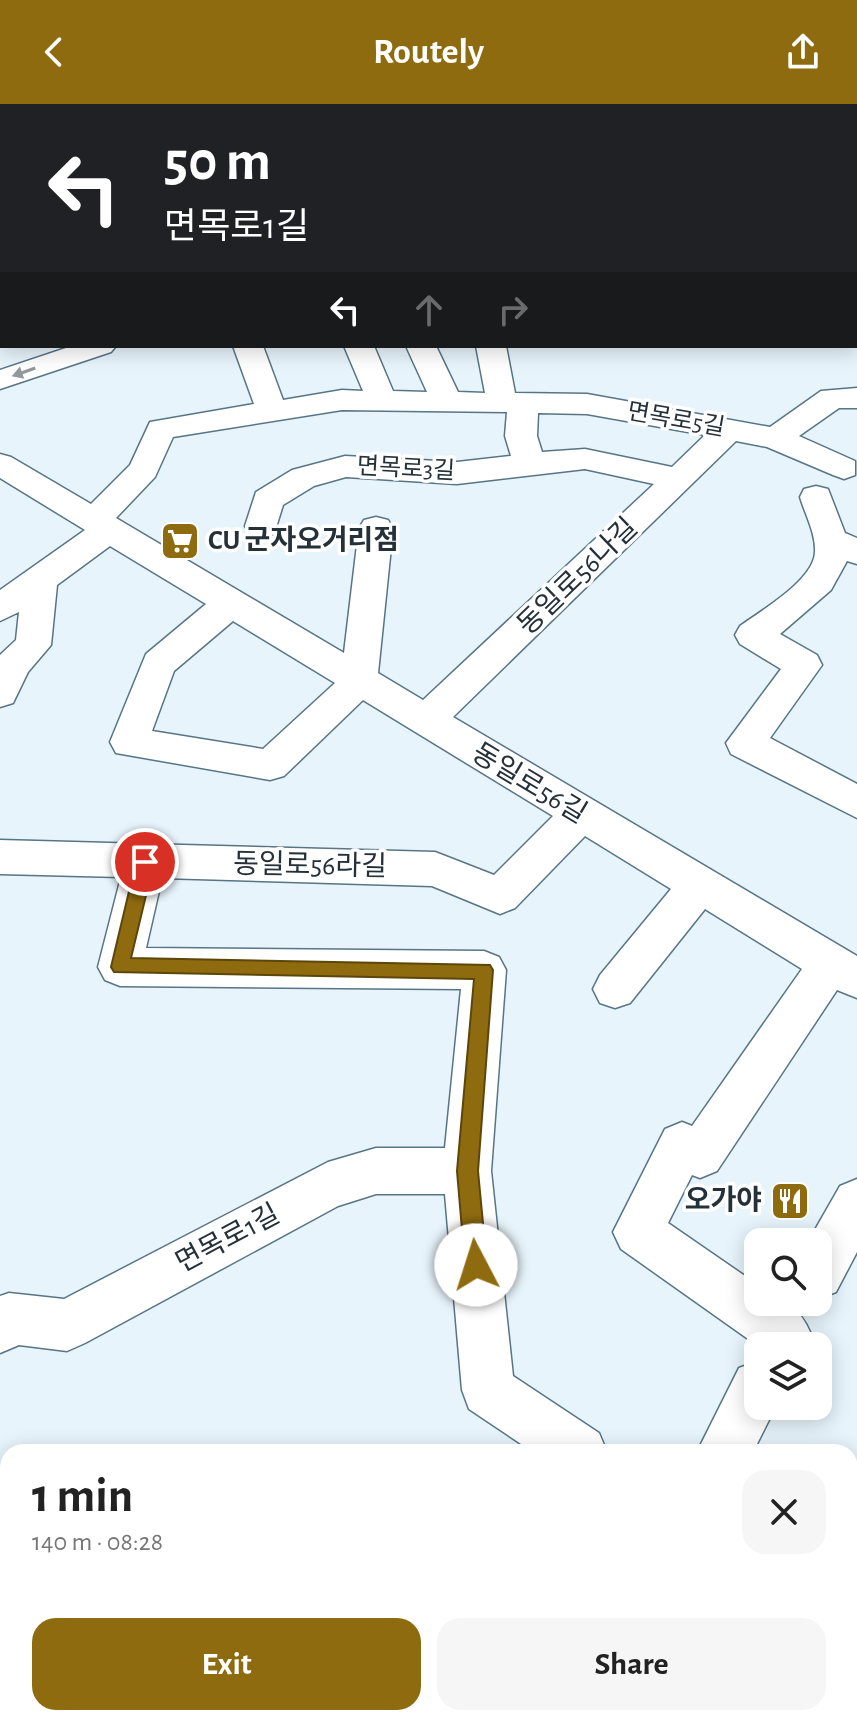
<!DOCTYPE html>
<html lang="en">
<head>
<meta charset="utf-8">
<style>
  body { margin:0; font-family:"Alegreya Sans","Noto Sans KR",sans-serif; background:#f6f6f6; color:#222; height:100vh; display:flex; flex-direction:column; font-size:30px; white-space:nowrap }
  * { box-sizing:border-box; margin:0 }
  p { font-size:26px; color:#767676 }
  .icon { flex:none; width:44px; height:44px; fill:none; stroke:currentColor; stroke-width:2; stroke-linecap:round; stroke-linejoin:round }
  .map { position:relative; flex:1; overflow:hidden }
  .drawer { position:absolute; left:0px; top:1340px; width:858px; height:282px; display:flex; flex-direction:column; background:#fff; border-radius:24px 24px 0 0; box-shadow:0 4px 20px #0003 }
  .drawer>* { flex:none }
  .top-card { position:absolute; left:0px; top:0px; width:858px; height:244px; box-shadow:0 4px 20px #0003; background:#202124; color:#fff; overflow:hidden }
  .controls { position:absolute; left:744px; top:1124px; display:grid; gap:16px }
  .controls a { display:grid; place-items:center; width:88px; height:88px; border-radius:16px; background:#fff; box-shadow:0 4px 20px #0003; font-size:40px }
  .pin { position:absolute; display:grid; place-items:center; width:68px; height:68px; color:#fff; margin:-34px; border:4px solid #fff; border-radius:50%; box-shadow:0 2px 8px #0007 }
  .me { position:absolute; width:88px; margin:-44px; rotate:355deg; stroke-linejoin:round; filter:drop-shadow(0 0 6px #0008) }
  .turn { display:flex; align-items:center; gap:28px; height:168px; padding:0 32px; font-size:36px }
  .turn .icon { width:104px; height:104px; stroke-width:2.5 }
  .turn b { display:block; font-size:56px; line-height:68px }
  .lanes { display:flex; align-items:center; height:76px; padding:0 32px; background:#0003; justify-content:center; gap:40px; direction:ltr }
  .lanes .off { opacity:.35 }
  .round { display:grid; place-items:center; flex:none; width:84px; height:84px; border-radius:24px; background:#f6f6f6 }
  .summary { display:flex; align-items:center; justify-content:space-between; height:136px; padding:0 32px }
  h1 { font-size:48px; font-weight:600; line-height:60px }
  .button { display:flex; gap:16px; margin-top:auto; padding:16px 32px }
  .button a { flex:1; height:92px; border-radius:24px; background:#8f6b0f; color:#fff; font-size:32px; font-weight:600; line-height:92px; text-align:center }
  .button a+a { background:#f6f6f6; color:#222 }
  header { display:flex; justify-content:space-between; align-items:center; height:104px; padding:0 32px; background:#8f6b0f; color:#fff; font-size:36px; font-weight:600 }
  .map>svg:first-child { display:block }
</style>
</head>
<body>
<header><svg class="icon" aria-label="back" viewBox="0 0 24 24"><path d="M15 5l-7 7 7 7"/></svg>Routely<svg class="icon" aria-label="share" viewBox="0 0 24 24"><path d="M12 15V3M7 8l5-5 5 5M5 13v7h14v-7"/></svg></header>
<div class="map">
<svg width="857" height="1621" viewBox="0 0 857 1621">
  <rect width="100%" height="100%" fill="#e7f4fb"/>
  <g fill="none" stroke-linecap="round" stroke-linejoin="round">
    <g stroke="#577585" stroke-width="3">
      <path id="minor" d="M 0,0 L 11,2 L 2,2 L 2,14 Z
        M 468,0 L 496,0 L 497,2 L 469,2 Z
        M 505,0 L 532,0 L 504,2 Z
        M 575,0 L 601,0 L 574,2 Z
        M 741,0 L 766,0 L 740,2 Z
        M 803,0 L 832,0 L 833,2 L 804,2 Z
        M 856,10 L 857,10 L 857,24 L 856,24 Z
        M 856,85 L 857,85 L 857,101 L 856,101 Z
        M 856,201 L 857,202 L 857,220 L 856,219 Z
        M 72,242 L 116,242 L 111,248 L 0,285 L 0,266 Z
        M 233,242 L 263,242 L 283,296 L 342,286 L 363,287 L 344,242 L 374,242 L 393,287 L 427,288 L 406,242 L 436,242 L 458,288 L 485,289 L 476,242 L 506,242 L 515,289 L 587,290 L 770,323 L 821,287 L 857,284 L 857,304 L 839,304 L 799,332 L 855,357 L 855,371 L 844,375 L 833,371 L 767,343 L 736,337 L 453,613 L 857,852 L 857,894 L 837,886 L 717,1067 L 700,1074 L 692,1071 L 668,1119 L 758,1181 L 758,1198 C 788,1198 799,1202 811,1230 L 806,1242 L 758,1242 L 621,1145 L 613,1128 L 665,1025 L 682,1018 L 692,1022 L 802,865 L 705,805 L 630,899 L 615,904 L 600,899 L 593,885 L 600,871 L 671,785 L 585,732 L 515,804 L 500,810 L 432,782 L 162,774 L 146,844 L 484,847 L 499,853 L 506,866 L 491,1067 L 513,1272 L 599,1329 L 607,1348 L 533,1348 L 469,1305 L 462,1286 L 445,1090 L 376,1090 L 338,1102 L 85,1239 L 67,1247 L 19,1241 L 0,1249 L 0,1192 L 9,1189 L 64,1195 L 328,1058 L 376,1044 L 445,1044 L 461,885 L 120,882 L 105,876 L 98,863 L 121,773 L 0,770 L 0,736 L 435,748 L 494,771 L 553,712 L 363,596 L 284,672 L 270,676 L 116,649 L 110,638 L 146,550 L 206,500 L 110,442 L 57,481 L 51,541 L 28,568 L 13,599 L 0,603 L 0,551 L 16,536 L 19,508 L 0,517 L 0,486 L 85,426 L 0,374 L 0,350 L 11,353 L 91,400 L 130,361 L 150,318 L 254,300 ZM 342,306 L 507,308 L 505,332 L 511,352 L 457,358 L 345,352 L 292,366 L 256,388 L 245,422 L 250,430 L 262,433 L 274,430 L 283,401 L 314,382 L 346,373 L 457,380 L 585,365 L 654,380 L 423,596 L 378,569 L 393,424 L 388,416 L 376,413 L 364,416 L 359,424 L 344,549 L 116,414 L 155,373 L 173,333 ZM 538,309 L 587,310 L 705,331 L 672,363 L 585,345 L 542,348 L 537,332 ZM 233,517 L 335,579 L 263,645 L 152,627 L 174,567 Z
        M 816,382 L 828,385 L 845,429 L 857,434 L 857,460 L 847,457 L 831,486 L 780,530 L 817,551 L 822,561 L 770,634 L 857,680 L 857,714 L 731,650 L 726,639 L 781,565 L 740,540 L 735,531 L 740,522 C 762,506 814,476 815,448 C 816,430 805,410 800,393 L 804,385 Z
        M 857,1075 L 857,1148 L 836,1188 L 818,1195 L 818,1138 L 808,1138 L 840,1082 Z
        M 758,1257 L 758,1302 L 776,1302 L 753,1348 L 697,1348 L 739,1264 Z
        M 857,1396 L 857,1452 L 850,1454 L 850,1398 Z
        M 8,1510 L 8,1568 L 0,1571 L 0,1513 Z
        M 316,1614 L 392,1614 L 389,1621 L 313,1621 Z
        M 453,1614 L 513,1614 L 515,1621 L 455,1621 Z
        M 752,1614 L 812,1614 L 815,1621 L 755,1621 Z"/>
    </g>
    <g stroke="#cfd2d3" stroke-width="3">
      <path id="major" d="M 196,0 L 224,0 L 194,2 Z
        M 252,0 L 280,0 L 250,2 Z
        M 2,131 L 2,149 L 0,150 L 0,132 Z"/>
    </g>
    <path stroke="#a7b4bb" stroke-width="3" stroke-dasharray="3 4" stroke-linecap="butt" d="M 309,2 L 312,0"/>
    <use href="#minor" fill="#fff" fill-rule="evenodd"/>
    <use href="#major" fill="#87c2df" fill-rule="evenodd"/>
  </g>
  <defs><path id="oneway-solid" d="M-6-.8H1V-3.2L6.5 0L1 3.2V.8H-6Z" transform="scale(2)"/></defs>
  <use fill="#92989c" href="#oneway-solid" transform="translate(24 268) rotate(161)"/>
  <path fill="#8f6b0f" stroke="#5d460a" stroke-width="2" d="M 145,751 L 154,758 L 131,854 L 490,861 L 493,866 L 478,1067 L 487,1161 L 484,1168 L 476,1171 L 469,1168 L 465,1161 L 457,1067 L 474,875 L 114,868 L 111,863 L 136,758 Z"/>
  <defs>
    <g id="supermarket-square" transform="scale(2)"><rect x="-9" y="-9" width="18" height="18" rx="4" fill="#8f6b0f" stroke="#fff"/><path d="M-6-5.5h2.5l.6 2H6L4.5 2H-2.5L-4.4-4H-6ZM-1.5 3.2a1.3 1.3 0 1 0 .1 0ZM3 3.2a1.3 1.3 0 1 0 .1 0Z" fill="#fff"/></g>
    <g id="restaurant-square" transform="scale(2)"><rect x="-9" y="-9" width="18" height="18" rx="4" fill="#8f6b0f" stroke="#fff"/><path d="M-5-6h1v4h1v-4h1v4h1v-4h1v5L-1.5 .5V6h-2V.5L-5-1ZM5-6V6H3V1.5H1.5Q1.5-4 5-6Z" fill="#fff"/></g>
  </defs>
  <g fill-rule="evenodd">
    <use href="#supermarket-square" x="180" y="437"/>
    <use href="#restaurant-square" x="790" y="1097"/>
  </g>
  <g text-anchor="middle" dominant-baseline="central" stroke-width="7" stroke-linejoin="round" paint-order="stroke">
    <g font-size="24" fill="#253139" stroke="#fff">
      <text transform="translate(676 316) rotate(10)">면목로5길</text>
      <text transform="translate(406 365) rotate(3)">면목로3길</text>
    </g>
    <g font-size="28" font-weight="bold" fill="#253139" stroke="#fff" text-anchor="start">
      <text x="208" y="437">CU 군자오거리점</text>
      <text x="762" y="1097" text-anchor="end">오가야</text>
    </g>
    <g font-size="28" fill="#253139" stroke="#fff">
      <text transform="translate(578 473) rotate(-44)">동일로56나길</text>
      <text transform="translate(529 680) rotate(31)">동일로56길</text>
      <text transform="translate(310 762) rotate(1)">동일로56라길</text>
      <text transform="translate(228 1135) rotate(-28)">면목로1길</text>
    </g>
  </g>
</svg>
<div class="controls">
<a><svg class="icon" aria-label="search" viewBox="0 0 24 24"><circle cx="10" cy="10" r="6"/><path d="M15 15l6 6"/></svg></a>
<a><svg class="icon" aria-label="layers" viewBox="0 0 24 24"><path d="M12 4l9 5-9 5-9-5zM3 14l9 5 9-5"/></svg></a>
</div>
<div class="pin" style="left:145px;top:758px;background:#d93025"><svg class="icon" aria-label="arrive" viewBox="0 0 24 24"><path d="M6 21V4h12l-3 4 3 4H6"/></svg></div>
<svg class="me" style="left:476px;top:1161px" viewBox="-20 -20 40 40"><circle r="19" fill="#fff"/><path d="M0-13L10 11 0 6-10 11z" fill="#8f6b0f"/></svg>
<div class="top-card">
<div class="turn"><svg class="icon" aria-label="left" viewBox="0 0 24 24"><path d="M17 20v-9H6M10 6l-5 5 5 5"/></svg><div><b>50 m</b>면목로1길</div></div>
<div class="lanes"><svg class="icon" aria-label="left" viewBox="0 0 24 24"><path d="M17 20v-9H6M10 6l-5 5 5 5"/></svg><svg class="icon off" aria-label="ahead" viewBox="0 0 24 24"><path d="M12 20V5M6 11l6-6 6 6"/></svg><svg class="icon off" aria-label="right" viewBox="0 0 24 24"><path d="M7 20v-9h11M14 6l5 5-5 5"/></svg></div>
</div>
<section class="drawer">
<div class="summary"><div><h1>1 min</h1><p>140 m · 08:28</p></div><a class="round"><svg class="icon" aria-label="close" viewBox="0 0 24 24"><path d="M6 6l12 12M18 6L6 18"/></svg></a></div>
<div class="button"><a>Exit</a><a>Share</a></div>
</section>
</div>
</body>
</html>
